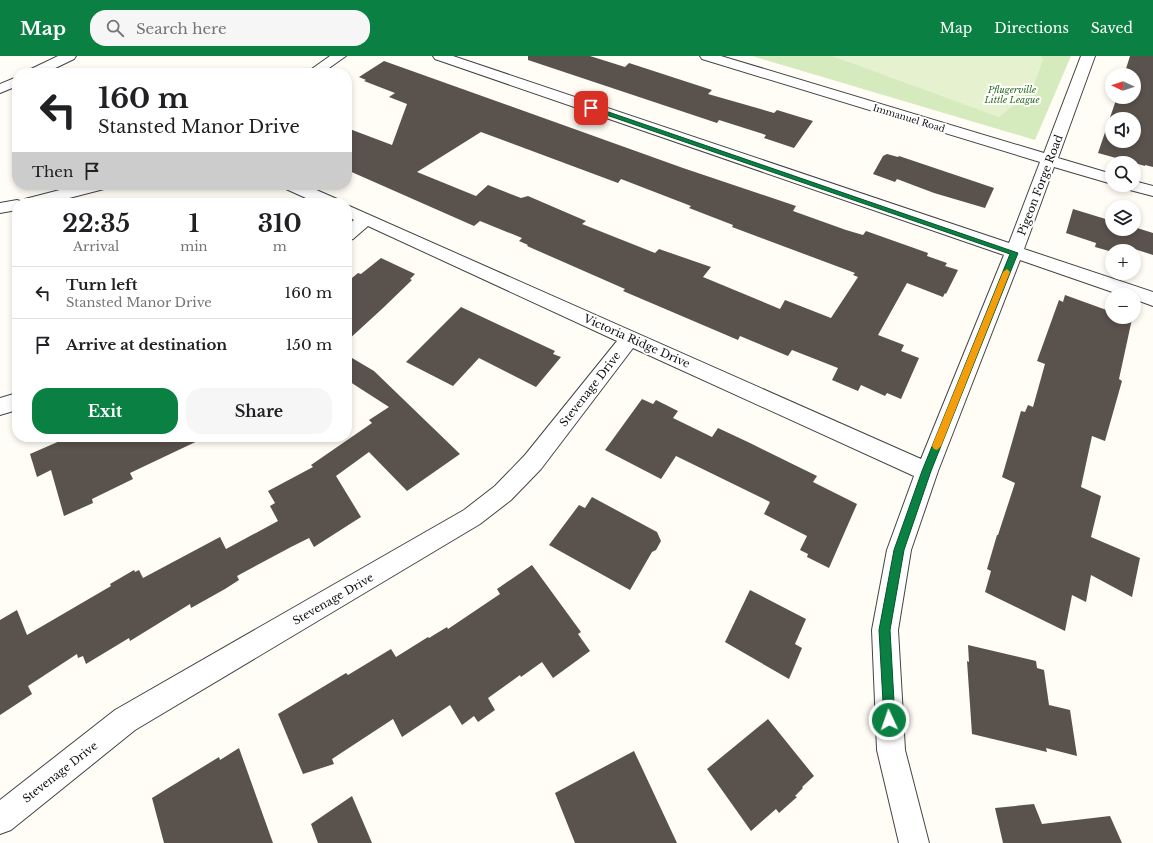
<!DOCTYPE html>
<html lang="en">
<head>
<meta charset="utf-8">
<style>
  body { margin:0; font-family:"Libre Baskerville",serif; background:#f6f6f6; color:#202124; height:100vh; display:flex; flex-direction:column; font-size:15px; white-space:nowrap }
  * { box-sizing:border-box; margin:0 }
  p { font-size:13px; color:#757577 }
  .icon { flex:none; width:22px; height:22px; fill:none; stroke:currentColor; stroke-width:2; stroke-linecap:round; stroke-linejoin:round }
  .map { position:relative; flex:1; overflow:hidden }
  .side { position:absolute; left:12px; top:142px; width:340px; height:244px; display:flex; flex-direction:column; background:#fff; border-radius:16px; box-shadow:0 2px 6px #0003 }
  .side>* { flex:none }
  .guide { position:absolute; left:12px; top:12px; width:340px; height:122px; border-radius:16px; box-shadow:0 2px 6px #0003; background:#fff; color:#202124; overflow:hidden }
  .needle { width:26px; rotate:273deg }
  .buttons { position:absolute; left:1105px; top:12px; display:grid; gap:8px }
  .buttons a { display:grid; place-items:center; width:36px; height:36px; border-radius:50%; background:#fff; box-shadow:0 2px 6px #0003; font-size:20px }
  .pin { position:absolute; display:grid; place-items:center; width:34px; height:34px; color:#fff; margin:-17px; border-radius:8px; box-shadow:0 2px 6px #0006 }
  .me { position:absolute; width:44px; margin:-22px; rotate:357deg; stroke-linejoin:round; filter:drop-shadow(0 0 3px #0008) }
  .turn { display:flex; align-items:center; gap:14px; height:84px; padding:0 20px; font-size:18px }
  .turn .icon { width:52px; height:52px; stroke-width:2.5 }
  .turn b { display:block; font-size:28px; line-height:34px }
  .then { display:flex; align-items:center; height:38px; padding:0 20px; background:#0003; gap:8px; font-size:15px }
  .eta { display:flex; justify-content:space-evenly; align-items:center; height:68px; text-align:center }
  .eta b { font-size:24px; font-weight:700; line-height:28px }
  .cta { display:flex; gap:8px; margin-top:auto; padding:8px 20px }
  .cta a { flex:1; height:46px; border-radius:16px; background:#0b8043; color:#fff; font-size:16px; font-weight:700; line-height:46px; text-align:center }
  .cta a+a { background:#f6f6f6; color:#202124 }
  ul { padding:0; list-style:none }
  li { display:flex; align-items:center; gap:12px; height:52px; padding:0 20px; border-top:1px solid #e0e0e0 }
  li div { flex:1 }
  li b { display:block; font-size:15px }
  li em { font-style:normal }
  header { display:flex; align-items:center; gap:24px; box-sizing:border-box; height:56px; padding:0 20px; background:#0b8043; color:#fff }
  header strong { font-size:19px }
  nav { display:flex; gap:22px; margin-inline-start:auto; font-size:14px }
  .search { width:280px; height:36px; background:#f6f6f6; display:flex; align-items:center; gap:10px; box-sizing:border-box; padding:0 14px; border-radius:16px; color:#757577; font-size:15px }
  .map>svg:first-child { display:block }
</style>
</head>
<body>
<header>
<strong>Map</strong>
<div class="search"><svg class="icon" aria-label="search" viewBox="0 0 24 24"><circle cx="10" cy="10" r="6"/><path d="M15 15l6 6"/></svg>Search here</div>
<nav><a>Map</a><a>Directions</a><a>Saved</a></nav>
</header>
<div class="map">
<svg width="1153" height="787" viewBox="0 0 1153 787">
  <rect width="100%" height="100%" fill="#fffdf5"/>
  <path fill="#d5ebbd" d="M 752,0 L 1071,0 L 1035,84 Z"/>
  <path fill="#e6f2cf" d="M 832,0 L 1041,0 L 1043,4 L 1032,34 L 999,61 Z"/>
  <path fill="#5a524d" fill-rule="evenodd" d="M 528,0 L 590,0 L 625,11 L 629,7 L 712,34 L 708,38 L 774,57 L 777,54 L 813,65 L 794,92 L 764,82 L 766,79 L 719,64 L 717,67 L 528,4 Z
    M 1130,0 L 1153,0 L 1153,111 L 1145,109 L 1145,110 L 1098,97 L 1117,41 L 1134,41 L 1134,19 L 1124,19 ZM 1112,63 L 1134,63 L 1134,85 L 1112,85 Z
    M 384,5 L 683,112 L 796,150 L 793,155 L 846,174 L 863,179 L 866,175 L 928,197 L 927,200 L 947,207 L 945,210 L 958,214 L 946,238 L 945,237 L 943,241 L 907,227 L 878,279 L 904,289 L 901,295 L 919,302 L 901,343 L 887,337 L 885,340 L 861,329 L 858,335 L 832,324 L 838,312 L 792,294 L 788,300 L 740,280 L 738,284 L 623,235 L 625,233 L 527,190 L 528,189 L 519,185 L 522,182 L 480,165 L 474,170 L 347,114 L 347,72 L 392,89 L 407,48 L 389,41 L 395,37 L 364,25 L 366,24 L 359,21 ZM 481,76 L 618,127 L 621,123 L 691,150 L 689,152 L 733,169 L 732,171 L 855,217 L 853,219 L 858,221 L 831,262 L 785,244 L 780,253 L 703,221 L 711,211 L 659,193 L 655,197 L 582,168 L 586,165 L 528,140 L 521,142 L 488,129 L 476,140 L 417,116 Z
    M 887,98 L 898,101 L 899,100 L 994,132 L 985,152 L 934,137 L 897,123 L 895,126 L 873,118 L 883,100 Z
    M 1073,153 L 1112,165 L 1112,173 L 1134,173 L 1134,171 L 1153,177 L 1153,199 L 1122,189 L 1120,195 L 1109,195 L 1095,191 L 1096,187 L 1066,177 Z
    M 381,202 L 415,218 L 410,223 L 412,224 L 383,252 L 347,285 L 347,226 L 358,217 L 361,218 Z
    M 1065,239 L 1112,256 L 1112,261 L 1125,261 L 1132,263 L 1119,323 L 1122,325 L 1105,385 L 1092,380 L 1081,431 L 1101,440 L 1091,481 L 1140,502 L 1132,541 L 1091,519 L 1086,546 L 1072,539 L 1065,575 L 985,536 L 991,515 L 987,513 L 997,479 L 998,479 L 1015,427 L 1002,421 L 1021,355 L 1025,356 L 1028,349 L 1033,351 L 1045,308 L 1037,305 L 1059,244 L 1063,246 Z
    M 461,251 L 555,295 L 553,298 L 561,301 L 536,331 L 479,302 L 453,330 L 406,306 Z
    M 347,299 L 374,315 L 460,398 L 407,435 L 369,396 L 336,420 L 361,461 L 314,491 L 309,482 L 291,491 L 237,520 L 239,524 L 225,533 L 191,552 L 190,548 L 130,585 L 129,582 L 86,608 L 83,600 L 78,602 L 77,598 L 28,630 L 32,638 L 0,659 L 0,564 L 17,554 L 27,579 L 111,530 L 110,528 L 134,514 L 135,516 L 139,514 L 143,522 L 220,481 L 226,493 L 278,465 L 270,450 L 275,447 L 268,435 L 313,411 L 311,409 L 372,367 L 369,364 L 389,351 L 347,324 Z
    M 642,343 L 653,348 L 656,344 L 678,355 L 673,362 L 712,381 L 718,372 L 750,387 L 817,420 L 813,426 L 857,448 L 829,512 L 807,501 L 808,498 L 800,494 L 807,480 L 764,458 L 770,446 L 676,400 L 661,423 L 605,394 Z
    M 69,381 L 206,381 L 130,417 L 133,423 L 92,443 L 93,447 L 64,460 L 51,414 L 37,421 L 30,398 Z
    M 592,441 L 657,476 L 661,485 L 656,494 L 652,496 L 630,534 L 549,489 L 579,449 L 585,452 Z
    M 532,509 L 581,576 L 578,578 L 590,595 L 553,622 L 542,606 L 521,621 L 520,619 L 488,642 L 495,654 L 478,666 L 474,660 L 462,669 L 450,649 L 402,681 L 393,663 L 332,703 L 334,708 L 303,718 L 278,658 L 346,617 L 348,619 L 391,593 L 396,601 L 428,581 L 429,582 L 447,571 L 448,573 L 500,538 L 497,533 Z
    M 750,534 L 806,563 L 795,588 L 802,592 L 789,623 L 725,586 Z
    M 968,589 L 1036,605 L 1037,612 L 1044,614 L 1049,649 L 1070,654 L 1077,700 L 1046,692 L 1047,696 L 972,678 L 967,605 L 969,606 Z
    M 768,663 L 814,720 L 802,731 L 803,732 L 795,740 L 797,741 L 779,757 L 776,753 L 751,775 L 707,713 Z
    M 239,692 L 273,787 L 164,787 L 152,742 L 219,701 L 220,704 Z
    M 634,695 L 677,787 L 575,787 L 555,737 Z
    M 352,740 L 372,787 L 318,787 L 311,768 Z
    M 1034,748 L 1042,768 L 1110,760 L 1122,787 L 1003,787 L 995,752 Z"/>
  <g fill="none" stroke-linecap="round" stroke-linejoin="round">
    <g stroke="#444" stroke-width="2">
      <path id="minor" d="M 58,0 L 76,0 L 74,3 L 45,17 L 27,17 L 29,14 Z
        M 330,0 L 346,0 L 322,17 L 306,17 Z
        M 433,0 L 453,0 L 1009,187 L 1040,106 L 702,3 L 700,0 L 721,0 L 1044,97 L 1081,0 L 1095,0 L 1058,102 L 1112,118 L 1112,128 L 1054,111 L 1024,193 L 1153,236 L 1153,250 L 1134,243 L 1134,239 L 1121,239 L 1020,204 L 938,415 L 911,494 L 898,574 L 905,694 L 929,787 L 899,787 L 877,694 L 872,574 L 887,494 L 914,420 L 633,292 L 541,413 L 511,444 L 480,468 L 135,674 L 11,774 L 0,778 L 0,744 L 115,654 L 464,454 L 495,430 L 525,399 L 617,285 L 368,170 L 353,183 L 347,185 L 347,170 L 354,164 L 347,160 L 347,149 L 921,403 L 1004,199 L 435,3 Z
        M 17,21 L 17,30 L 0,37 L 0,28 Z
        M 1134,125 L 1153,130 L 1153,140 L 1126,133 L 1124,129 L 1134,129 Z
        M 79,129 L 106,129 L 104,133 L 50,147 L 17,147 L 17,154 L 0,157 L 0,147 L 17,144 L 23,146 L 25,143 Z
        M 284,129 L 305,129 L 337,143 L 339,147 L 317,147 L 286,133 Z
        M 17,337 L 17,354 L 0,359 L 0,342 Z"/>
    </g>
    <use href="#minor" fill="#fff" fill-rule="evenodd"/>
  </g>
  <path fill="#0b8043" stroke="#07532c" d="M 591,50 L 1018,197 L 931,415 L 904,494 L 890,574 L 895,664 L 893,668 L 889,669 L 885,668 L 884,664 L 879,574 L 894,494 L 922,415 L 1010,198 L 589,53 L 588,52 Z"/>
  <path fill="#f59e0b" d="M 1007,213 L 1010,216 L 941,390 L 937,394 L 934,393 L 932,390 L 1003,216 Z"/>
  <g text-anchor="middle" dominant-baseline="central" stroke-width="4" stroke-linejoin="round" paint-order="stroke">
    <g font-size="9" font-style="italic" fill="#2f6b1f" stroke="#fff">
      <text x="1012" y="33">Pflugerville<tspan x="1012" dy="10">Little League</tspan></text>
    </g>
    <g font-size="9" fill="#111" stroke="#fff">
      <text transform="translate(909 62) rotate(17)">Immanuel Road</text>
    </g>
    <g font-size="11" fill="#111" stroke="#fff">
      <text transform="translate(1040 129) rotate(-69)">Pigeon Forge Road</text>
      <text transform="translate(637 285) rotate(24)">Victoria Ridge Drive</text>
      <text transform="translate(590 333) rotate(-52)">Stevenage Drive</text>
      <text transform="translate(333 543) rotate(-30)">Stevenage Drive</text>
      <text transform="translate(60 716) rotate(-38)">Stevenage Drive</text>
    </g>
  </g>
</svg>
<div class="buttons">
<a><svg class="needle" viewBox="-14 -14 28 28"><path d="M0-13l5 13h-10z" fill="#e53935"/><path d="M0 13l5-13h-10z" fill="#757577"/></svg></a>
<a><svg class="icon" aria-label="sound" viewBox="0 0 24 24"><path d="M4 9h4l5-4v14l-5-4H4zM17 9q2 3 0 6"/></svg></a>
<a><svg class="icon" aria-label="search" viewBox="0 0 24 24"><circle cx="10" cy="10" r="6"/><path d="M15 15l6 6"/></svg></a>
<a><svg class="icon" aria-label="layers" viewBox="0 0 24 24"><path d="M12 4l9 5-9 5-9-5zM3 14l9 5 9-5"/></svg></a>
<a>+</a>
<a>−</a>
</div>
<div class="pin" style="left:591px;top:52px;background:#d93025"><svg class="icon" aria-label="arrive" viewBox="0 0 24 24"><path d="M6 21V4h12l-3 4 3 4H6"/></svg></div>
<svg class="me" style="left:889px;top:664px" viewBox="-20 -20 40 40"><circle r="17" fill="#0b8043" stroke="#fff" stroke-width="3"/><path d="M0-11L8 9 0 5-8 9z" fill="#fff"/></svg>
<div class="guide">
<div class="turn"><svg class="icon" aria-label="left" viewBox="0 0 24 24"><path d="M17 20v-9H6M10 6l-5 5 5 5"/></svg><div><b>160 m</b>Stansted Manor Drive</div></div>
<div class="then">Then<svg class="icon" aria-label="arrive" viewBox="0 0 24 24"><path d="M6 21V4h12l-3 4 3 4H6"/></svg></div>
</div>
<section class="side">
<div class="eta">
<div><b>22:35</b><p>Arrival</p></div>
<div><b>1</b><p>min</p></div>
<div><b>310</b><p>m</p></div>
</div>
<ul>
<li><svg class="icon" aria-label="left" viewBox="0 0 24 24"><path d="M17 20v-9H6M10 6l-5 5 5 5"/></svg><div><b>Turn left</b><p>Stansted Manor Drive</p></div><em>160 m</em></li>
<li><svg class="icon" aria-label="arrive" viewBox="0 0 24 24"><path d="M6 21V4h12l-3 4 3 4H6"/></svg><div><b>Arrive at destination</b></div><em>150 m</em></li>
</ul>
<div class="cta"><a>Exit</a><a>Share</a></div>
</section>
</div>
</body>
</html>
